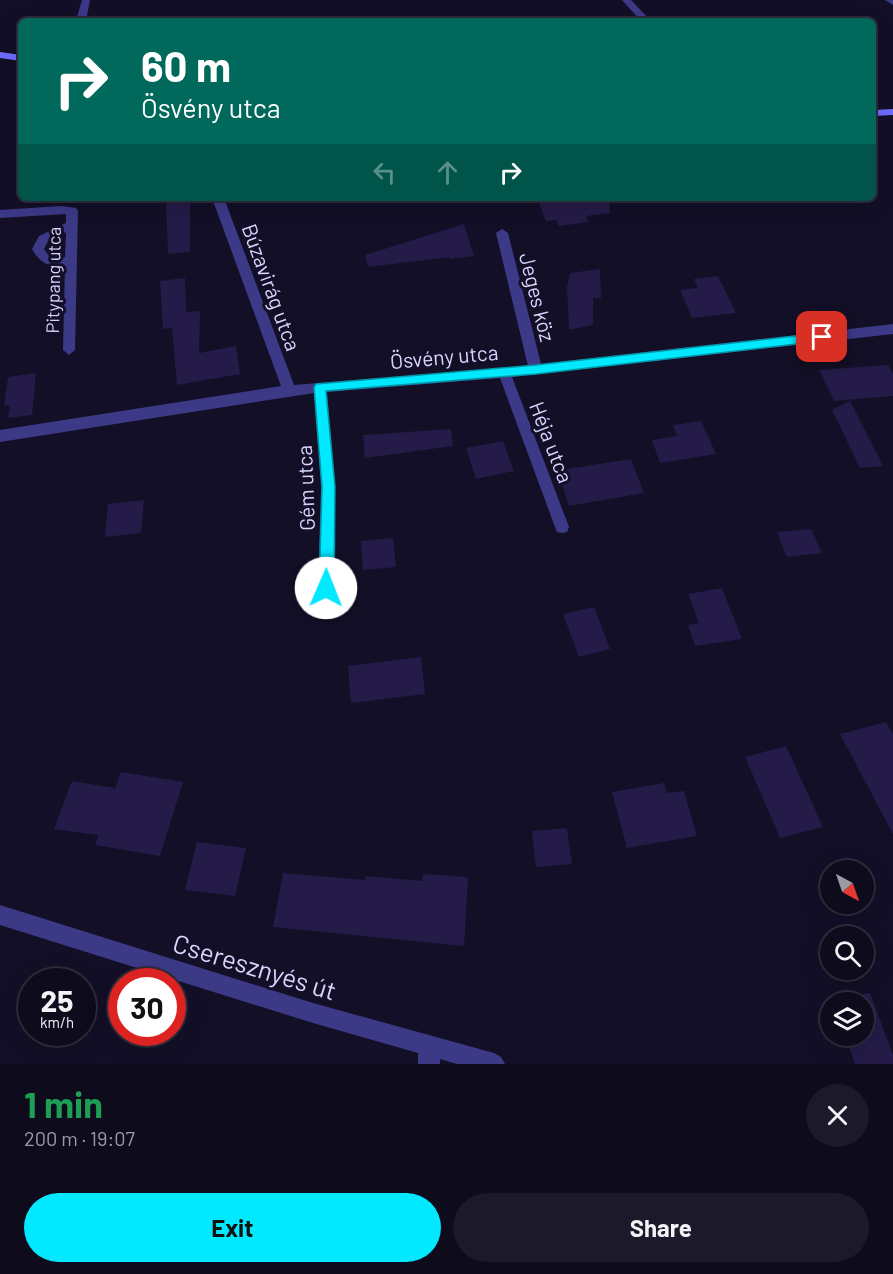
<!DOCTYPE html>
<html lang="en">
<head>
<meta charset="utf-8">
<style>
  body { margin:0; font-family:Barlow,sans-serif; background:#1c192a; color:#f1f3f6; height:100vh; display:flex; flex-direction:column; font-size:22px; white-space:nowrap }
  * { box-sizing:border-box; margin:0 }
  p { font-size:20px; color:#9b9ba4 }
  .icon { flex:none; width:33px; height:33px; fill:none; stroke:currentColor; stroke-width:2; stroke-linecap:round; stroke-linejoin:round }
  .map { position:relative; height:1064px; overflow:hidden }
  .drawer { display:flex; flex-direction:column; background:#0e0b1d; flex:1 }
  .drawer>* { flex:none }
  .hud { position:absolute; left:18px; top:18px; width:858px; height:183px; border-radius:9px; box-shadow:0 6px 24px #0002,0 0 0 2px #2e2b3b; background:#00695c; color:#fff; overflow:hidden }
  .needle { width:39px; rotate:140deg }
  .tools { position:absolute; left:820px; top:860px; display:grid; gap:12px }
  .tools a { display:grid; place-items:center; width:54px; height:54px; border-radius:50%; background:#0e0b1d; box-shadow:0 6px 24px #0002,0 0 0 2px #2e2b3b; font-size:30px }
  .speed { position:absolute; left:18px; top:968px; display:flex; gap:12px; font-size:30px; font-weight:700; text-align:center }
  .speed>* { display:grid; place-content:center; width:78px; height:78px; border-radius:50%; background:#0e0b1d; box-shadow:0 6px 24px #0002,0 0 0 2px #2e2b3b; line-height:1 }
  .speed small { font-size:15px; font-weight:400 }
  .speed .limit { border:9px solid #d22; background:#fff; color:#111 }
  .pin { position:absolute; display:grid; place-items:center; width:51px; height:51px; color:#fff; margin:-26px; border-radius:12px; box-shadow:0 3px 9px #0006 }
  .me { position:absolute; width:66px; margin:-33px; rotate:1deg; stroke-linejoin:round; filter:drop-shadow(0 0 4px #0008) }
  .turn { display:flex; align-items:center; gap:21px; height:126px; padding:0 24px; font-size:27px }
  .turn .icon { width:78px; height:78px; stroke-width:2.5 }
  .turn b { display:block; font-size:42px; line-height:51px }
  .lanes { display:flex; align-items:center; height:57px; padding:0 24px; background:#0003; justify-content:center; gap:30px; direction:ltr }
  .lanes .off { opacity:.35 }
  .round { display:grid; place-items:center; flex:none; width:63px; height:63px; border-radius:32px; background:#1c192a }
  .overview { display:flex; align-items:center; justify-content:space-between; height:102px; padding:0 24px }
  h1 { font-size:36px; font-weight:700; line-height:45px; color:#1e9e55 }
  .button { display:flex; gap:12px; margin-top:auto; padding:12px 24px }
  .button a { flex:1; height:69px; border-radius:36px; background:#01e8ff; color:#111; font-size:24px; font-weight:700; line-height:69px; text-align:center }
  .button a+a { background:#1c192a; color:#f1f3f6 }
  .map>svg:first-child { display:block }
</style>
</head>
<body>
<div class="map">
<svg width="893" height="1064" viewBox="0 0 893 1064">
  <rect width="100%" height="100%" fill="#130f27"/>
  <path fill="#241b48" d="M 555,198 L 609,198 L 610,213 L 586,216 L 589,222 L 559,226 L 556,220 L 546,221 L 538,200 Z
    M 190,201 L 190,252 L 168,254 L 166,203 Z
    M 464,224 L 474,256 L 450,259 L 449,257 L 368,267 L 365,255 Z
    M 600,269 L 601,298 L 593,298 L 593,325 L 569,330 L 567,287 L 570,273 Z
    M 718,276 L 736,313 L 692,318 L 680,290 L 698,288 L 694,279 Z
    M 185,278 L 186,312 L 200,311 L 199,353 L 236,346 L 240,374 L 177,385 L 172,328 L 163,329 L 160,281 Z
    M 888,365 L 893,374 L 893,396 L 834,401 L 819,370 Z
    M 36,373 L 32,415 L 8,418 L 10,405 L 4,406 L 8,377 Z
    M 850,401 L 883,466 L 860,468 L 832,410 Z
    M 701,421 L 716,454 L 660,463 L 652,440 L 677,436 L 673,425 Z
    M 451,429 L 453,446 L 365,458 L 363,435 Z
    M 503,441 L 514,471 L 476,479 L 466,448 Z
    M 631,459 L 644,493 L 569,506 L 561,481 L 571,479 L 567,469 Z
    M 144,500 L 141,533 L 105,537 L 108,504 Z
    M 811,529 L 822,553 L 787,557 L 777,532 Z
    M 393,538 L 396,567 L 363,570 L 361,541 Z
    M 722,588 L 742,639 L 695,646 L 688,625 L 699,623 L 688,594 Z
    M 594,607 L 610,649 L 579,657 L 563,614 Z
    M 421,657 L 425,694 L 351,703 L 348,666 Z
    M 886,722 L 893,734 L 893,834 L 840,734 Z
    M 786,746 L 823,827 L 780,838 L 745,757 Z
    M 121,772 L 183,782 L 160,856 L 95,845 L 98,835 L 54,829 L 72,781 L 115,788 Z
    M 664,783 L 667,793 L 684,791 L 697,836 L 627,848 L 612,792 Z
    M 567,828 L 572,864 L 536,867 L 532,831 Z
    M 197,842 L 246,848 L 235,896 L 185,890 Z
    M 283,873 L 365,880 L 365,876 L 422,881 L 423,874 L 468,877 L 464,946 L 273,927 Z
    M 870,993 L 893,1055 L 893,1064 L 855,1064 L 845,1035 L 864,1035 L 864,1002 L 833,1002 L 833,999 Z"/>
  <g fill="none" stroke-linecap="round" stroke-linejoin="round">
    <path fill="#3c3a87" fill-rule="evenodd" d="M 82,0 L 90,0 L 86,21 L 76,21 Z
      M 622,0 L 631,0 L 651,21 L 641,21 Z
      M 885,0 L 893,0 L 893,5 Z
      M 212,198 L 224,198 L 294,385 L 528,366 L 496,233 L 502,229 L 508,233 L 541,364 L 893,324 L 893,334 L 512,377 L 569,527 L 567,532 L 562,533 L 557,532 L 555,527 L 500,378 L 327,392 L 335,487 L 334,588 L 332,593 L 326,595 L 320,593 L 318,588 L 321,487 L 314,393 L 0,442 L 0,430 L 281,386 Z
      M 61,206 L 76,208 L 78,211 L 75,350 L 69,355 L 63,350 L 65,265 C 49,268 40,263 32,249 L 39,236 L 66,223 L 66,214 L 0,218 L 0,210 ZM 66,232 L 65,257 C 55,259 49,258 44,249 L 48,241 Z
      M 0,905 L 313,1003 L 494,1053 L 501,1057 L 505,1064 L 457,1064 L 440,1059 L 440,1064 L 418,1064 L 418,1053 L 313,1023 L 0,925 Z"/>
    <path fill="#6f6cff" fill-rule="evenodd" d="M 0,52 L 21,55 L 21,61 L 0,58 Z
      M 893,109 L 893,115 L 873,116 L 873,110 Z"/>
  </g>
  <path fill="#01e8ff" stroke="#0197a6" stroke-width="1.5" d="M 822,333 L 827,337 L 822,341 L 536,374 L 326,391 L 335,487 L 334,588 L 331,593 L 326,594 L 321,593 L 319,588 L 322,487 L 314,387 L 316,384 L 536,365 Z"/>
  <g text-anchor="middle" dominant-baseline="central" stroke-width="6" stroke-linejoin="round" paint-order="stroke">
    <g font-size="18" fill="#dad5ff" stroke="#130f27">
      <text transform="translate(53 280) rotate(-89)">Pitypang utca</text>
    </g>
    <g font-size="21" fill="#dad5ff" stroke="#130f27">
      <text transform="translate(272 287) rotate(70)">Búzavirág utca</text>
      <text transform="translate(538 297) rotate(76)">Jeges köz</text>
      <text transform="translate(444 356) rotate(-5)">Ösvény utca</text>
      <text transform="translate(552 442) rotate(69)">Héja utca</text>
      <text transform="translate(305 488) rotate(-92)">Gém utca</text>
    </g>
    <g font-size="26" fill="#dad5ff" stroke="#130f27">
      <text transform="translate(255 966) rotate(17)">Cseresznyés út</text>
    </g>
  </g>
</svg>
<div class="tools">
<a><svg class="needle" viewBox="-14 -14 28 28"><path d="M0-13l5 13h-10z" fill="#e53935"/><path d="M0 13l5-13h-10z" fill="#9b9ba4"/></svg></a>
<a><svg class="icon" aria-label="search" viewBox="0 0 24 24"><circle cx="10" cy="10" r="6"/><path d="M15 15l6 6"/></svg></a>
<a><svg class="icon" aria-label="layers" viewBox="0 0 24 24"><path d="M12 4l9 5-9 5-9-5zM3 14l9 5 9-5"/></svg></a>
</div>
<div class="speed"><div>25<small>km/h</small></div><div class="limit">30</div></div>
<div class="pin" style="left:822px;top:337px;background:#d93025"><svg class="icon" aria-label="arrive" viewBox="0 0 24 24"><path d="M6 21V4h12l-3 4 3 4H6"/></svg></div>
<svg class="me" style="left:326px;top:588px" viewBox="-20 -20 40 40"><circle r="19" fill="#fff"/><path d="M0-13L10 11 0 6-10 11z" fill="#01e8ff"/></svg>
<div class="hud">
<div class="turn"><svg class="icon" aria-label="right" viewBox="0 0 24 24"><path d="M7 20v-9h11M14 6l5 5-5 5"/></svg><div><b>60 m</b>Ösvény utca</div></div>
<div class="lanes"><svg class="icon off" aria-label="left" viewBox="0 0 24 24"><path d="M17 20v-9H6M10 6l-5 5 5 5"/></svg><svg class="icon off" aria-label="ahead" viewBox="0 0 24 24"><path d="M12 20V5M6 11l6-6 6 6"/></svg><svg class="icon" aria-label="right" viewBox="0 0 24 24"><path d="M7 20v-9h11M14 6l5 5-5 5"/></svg></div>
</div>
</div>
<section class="drawer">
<div class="overview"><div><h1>1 min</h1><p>200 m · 19:07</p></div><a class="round"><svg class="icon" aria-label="close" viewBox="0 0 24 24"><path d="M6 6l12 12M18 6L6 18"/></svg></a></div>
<div class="button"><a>Exit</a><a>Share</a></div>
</section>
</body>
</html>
